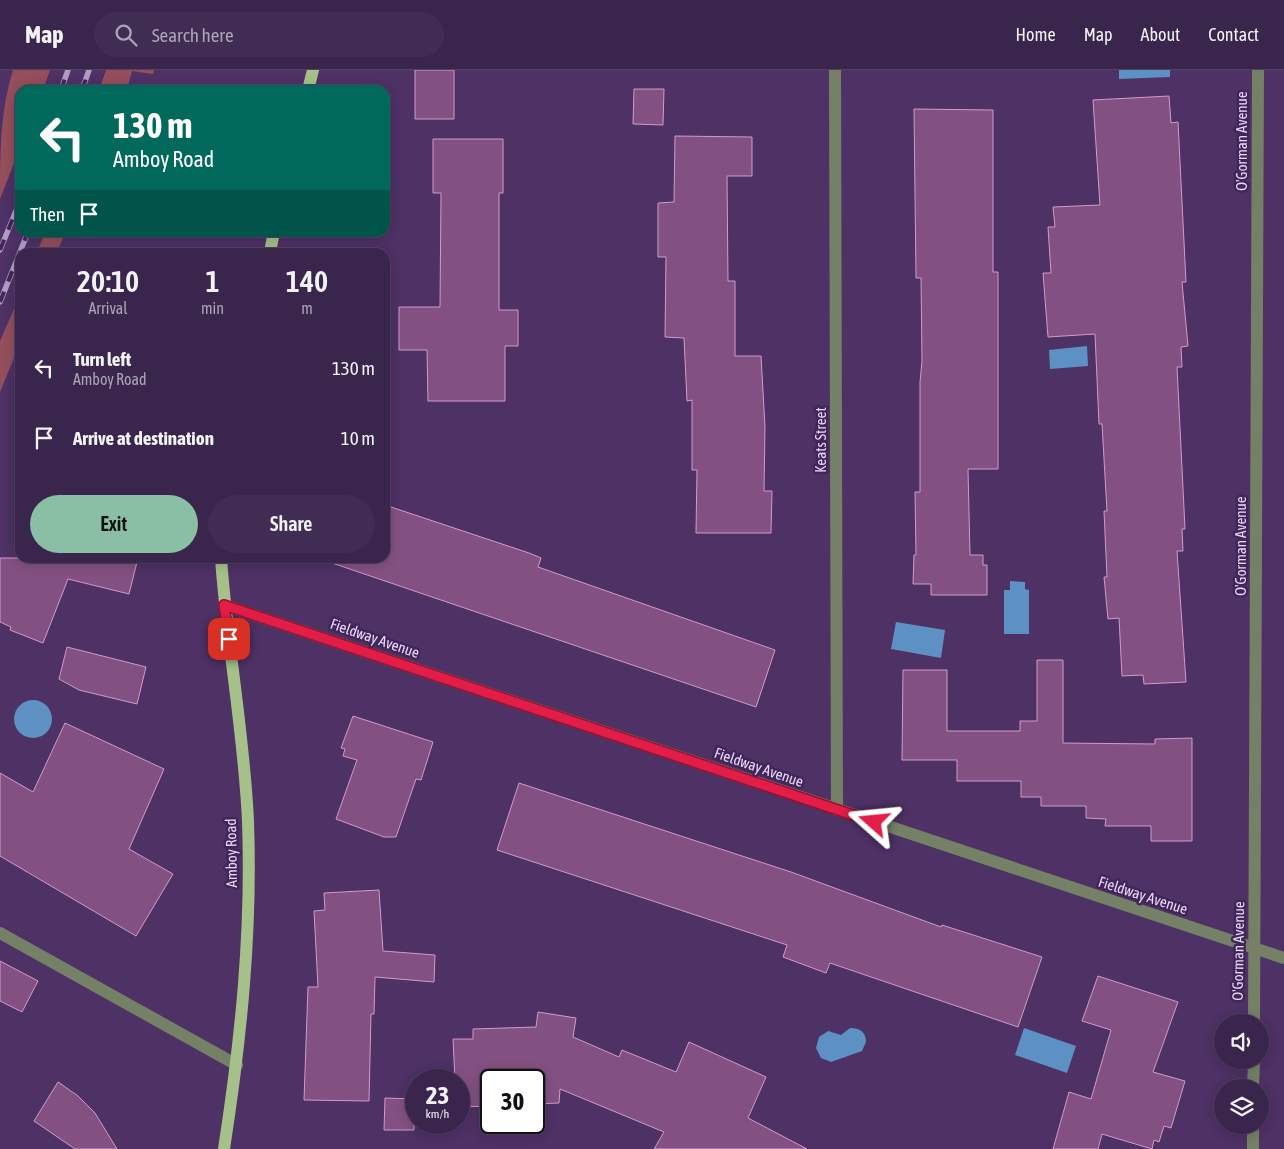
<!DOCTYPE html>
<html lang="en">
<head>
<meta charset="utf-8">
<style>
  body { margin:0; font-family:"Asap Condensed",sans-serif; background:#412d53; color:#f1f3f6; height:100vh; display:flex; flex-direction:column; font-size:19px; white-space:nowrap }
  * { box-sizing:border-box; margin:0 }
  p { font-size:16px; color:#aba5b5 }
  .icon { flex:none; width:28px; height:28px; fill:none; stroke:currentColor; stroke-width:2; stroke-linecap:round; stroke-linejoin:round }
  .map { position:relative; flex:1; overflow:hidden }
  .side { position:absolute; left:15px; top:178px; width:375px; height:315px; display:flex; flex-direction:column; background:#3a254c; border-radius:15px; box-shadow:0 2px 12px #0003,0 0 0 1px #544264 }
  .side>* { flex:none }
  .banner { position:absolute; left:15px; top:15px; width:375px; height:152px; border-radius:15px; box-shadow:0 2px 12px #0003,0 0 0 1px #544264; background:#00695c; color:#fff; overflow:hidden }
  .fabs { position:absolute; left:1214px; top:944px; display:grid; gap:10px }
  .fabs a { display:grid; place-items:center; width:55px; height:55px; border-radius:50%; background:#3a254c; box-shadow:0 2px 12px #0003,0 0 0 1px #544264; font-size:25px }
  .speed { position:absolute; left:405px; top:999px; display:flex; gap:10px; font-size:25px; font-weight:700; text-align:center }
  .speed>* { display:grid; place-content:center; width:65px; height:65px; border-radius:50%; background:#3a254c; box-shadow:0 2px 12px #0003,0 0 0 1px #544264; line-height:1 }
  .speed small { font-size:12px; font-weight:400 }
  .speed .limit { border:2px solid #111; border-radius:8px; background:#fff; color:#111 }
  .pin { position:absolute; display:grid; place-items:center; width:42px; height:42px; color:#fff; margin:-21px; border-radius:10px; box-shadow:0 2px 8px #0006 }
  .me { position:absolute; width:55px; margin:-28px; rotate:288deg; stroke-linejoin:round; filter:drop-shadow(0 0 4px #0008) }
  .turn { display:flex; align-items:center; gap:18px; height:105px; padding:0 15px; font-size:22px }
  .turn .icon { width:65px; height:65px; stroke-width:2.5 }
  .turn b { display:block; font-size:35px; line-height:42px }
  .then { display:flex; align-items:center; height:48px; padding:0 15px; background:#0003; gap:10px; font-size:19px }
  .eta { display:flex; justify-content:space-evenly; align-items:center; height:85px; text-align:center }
  .eta b { font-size:30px; font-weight:600; line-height:35px }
  .button { display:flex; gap:10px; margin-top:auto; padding:10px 15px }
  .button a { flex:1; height:58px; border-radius:30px; background:#8abfa5; color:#111; font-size:20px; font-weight:600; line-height:58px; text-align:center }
  .button a+a { background:#412d53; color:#f1f3f6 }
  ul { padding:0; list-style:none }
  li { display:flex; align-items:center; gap:15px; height:70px; padding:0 15px }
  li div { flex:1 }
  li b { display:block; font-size:19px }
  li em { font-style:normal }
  header { display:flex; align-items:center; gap:30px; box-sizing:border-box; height:70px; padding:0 25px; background:#3a254c; border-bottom:1px solid #544264 }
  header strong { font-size:24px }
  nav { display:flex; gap:28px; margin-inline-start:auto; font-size:18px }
  .search { width:350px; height:45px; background:#412d53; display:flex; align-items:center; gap:12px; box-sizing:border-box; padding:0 18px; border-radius:28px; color:#aba5b5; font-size:19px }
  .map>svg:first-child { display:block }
</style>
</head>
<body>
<header>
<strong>Map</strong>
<div class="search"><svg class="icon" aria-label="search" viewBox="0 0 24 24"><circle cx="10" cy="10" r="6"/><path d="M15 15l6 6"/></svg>Search here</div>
<nav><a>Home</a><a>Map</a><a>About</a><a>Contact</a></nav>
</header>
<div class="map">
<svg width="1284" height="1079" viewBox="0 0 1284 1079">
  <rect width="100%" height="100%" fill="#4e3165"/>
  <path fill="#944e5c" d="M 13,0 L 50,0 L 43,20 L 20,20 L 20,78 L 0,129 C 0,87 0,41 13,0 Z
    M 106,0 L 154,0 L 153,4 L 132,1 L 127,20 L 99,20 Z
    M 45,163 L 65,163 L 57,182 L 37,182 Z
    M 20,225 L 20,273 L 0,322 L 0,271 Z"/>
  <path fill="#5d91c4" d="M 1119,0 L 1170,0 L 1170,7 L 1119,9 Z
    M 1087,276 L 1088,296 L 1050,299 L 1049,280 Z
    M 1010,511 L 1025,512 L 1025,519 L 1029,520 L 1029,564 L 1004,564 L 1004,520 L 1010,520 Z
    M 896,552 L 945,560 L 941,588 L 891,579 Z
    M14 649a19 19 0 1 1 38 0a19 19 0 1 1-38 0Z
    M 850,958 C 860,958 866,962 866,972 L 862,981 L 831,992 L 821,988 L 816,978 L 819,967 L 828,961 L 841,965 Z
    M 1024,958 L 1076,976 L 1067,1003 L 1015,985 Z"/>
  <path fill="#835181" stroke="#d09bcd" d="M 415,0 L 454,0 L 454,49 L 415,49 Z
    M 634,19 L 664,19 L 663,55 L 633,54 Z
    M 1169,26 L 1171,53 L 1178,52 L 1186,212 L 1182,212 L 1188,276 L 1181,277 L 1182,297 L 1177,297 L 1185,459 L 1182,459 L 1183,481 L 1177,481 L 1186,612 L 1144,614 L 1143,605 L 1122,606 L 1119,548 L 1108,549 L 1104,507 L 1107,507 L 1104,441 L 1107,441 L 1102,354 L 1099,354 L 1095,264 L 1048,267 L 1043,203 L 1051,203 L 1048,157 L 1055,157 L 1053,137 L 1100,135 L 1093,30 Z
    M 914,39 L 993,40 L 993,202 L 998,202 L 998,399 L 968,399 L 970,485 L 983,485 L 983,495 L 987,495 L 987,525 L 931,525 L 931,514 L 913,514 L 914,485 L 916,485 L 915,422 L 920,422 L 920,312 L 922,291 L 921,208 L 916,208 Z
    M 675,66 L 752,67 L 752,106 L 727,106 L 728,211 L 735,211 L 735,286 L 761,286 L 765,357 L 764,421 L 772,421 L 771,463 L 696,463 L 697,400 L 692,400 L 692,330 L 687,331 L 684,268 L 665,267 L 666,187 L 658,187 L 658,133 L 674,132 Z
    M 433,69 L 503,69 L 503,123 L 499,123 L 499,240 L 518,240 L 518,276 L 505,276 L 505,331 L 428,331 L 427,280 L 399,280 L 399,237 L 440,237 L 441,123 L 433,123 Z
    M 385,435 L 529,483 L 541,488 L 538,497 L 775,580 L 756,637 L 329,492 L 330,488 L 385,488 Z
    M 0,488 L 138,488 L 129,524 L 68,509 L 43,573 L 10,560 L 11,557 L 0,552 Z
    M 67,577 L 146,597 L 137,634 L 79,620 L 59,609 Z
    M 1037,590 L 1063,590 L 1063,673 L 1155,674 L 1155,669 L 1192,668 L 1192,771 L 1151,771 L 1151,756 L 1105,756 L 1106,749 L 1086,748 L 1086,736 L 1041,736 L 1041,727 L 1021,727 L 1021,711 L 957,711 L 957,690 L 902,690 L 903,600 L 947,600 L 947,661 L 1020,661 L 1020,651 L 1037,651 Z
    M 353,646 L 433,672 L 421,710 L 416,709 L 396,767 L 384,767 L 336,749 L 357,690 L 343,686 L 345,679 L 341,678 Z
    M 65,653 L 164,699 L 129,779 L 173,804 L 136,866 L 0,786 L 0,703 L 33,722 Z
    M 519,713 L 791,802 L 941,857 L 942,855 L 1042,887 L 1018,957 L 830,893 L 826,903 L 783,887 L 787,875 L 497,780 Z
    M 379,820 L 383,881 L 435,885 L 434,912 L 375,907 L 374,944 L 371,944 L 369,1031 L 304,1030 L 308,917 L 318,917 L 314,841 L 325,840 L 324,823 Z
    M 0,891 L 38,911 L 22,942 L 0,931 Z
    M 1098,906 L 1178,932 L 1153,1002 L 1185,1011 L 1171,1058 L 1164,1056 L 1159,1072 L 1154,1070 L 1152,1079 L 1102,1064 L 1098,1079 L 1053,1079 L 1069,1022 L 1091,1029 L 1111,960 L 1082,951 Z
    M 538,942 L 576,948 L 573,967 L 619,987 L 622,980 L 676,1002 L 689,972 L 766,1007 L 748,1048 L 807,1079 L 654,1079 L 664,1062 L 560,1019 L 559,1033 L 534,1034 L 534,1010 L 491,1010 L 491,1036 L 459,1037 L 459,1010 L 455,1010 L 453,969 L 473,969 L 473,959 L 536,957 Z
    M 58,1012 L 78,1026 L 95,1043 L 117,1079 L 75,1079 L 34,1051 Z
    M 385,1028 L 415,1029 L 414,1060 L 384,1060 Z"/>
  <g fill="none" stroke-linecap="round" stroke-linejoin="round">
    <path stroke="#748166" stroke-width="12" d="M 835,0 L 837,740
      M 224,535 L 1284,888
      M 0,863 L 237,995
      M 1254,952 L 1258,0
      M 1253,1018 L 1254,990
      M 1253,1079 L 1253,1055"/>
    <path stroke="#a6c089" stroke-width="12" d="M 308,20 L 313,0
      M 270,182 L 274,162
      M 221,488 C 227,576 244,662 248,751 C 252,862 241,969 224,1079"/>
    <g stroke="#b09cc3" stroke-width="5.5">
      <path id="rail" d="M 61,20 L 68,0
        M 82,20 L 89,0
        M 0,180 L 20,131
        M 0,232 L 28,162"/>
    </g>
    <use href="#rail" stroke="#432659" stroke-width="4" stroke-dasharray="11" stroke-linecap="butt"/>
  </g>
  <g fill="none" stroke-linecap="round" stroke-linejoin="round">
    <g stroke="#92132f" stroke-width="12">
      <path id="route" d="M 229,569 L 224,535 L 874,752"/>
    </g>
    <use href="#route" stroke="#e11d48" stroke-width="9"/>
  </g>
  <g text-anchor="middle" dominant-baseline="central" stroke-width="5" stroke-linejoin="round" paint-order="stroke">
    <g font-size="15" fill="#e8d8f8" stroke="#432659">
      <text transform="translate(1241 71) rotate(-90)">O'Gorman Avenue</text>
      <text transform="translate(820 370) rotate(-90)">Keats Street</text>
      <text transform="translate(1240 476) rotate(-90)">O'Gorman Avenue</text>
      <text transform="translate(375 568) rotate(19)">Fieldway Avenue</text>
      <text transform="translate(759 697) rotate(19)">Fieldway Avenue</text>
      <text transform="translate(231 783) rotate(-91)">Amboy Road</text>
      <text transform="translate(1143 825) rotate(18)">Fieldway Avenue</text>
      <text transform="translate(1238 881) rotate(-89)">O'Gorman Avenue</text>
    </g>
  </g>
</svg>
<div class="fabs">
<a><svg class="icon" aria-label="sound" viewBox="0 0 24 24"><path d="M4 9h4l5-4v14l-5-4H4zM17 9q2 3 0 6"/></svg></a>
<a><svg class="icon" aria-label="layers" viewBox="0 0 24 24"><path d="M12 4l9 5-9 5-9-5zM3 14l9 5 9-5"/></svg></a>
</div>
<div class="speed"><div>23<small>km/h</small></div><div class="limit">30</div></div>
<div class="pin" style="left:229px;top:569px;background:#d93025"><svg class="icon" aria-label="arrive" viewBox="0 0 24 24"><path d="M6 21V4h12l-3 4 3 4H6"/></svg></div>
<svg class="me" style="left:874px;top:752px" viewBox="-20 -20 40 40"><path d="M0-17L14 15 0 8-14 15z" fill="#e11d48" stroke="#fff" stroke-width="4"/></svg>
<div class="banner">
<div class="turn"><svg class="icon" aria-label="left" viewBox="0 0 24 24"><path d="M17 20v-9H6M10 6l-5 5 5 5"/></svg><div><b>130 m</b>Amboy Road</div></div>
<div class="then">Then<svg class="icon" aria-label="arrive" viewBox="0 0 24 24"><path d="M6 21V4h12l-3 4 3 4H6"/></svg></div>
</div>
<section class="side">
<div class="eta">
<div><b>20:10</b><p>Arrival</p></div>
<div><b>1</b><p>min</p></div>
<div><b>140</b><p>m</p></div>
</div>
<ul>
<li><svg class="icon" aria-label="left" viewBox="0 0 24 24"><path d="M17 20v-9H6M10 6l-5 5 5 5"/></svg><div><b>Turn left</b><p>Amboy Road</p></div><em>130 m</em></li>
<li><svg class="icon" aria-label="arrive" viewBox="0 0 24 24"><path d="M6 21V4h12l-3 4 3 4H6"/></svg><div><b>Arrive at destination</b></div><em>10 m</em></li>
</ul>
<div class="button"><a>Exit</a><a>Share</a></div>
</section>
</div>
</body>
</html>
